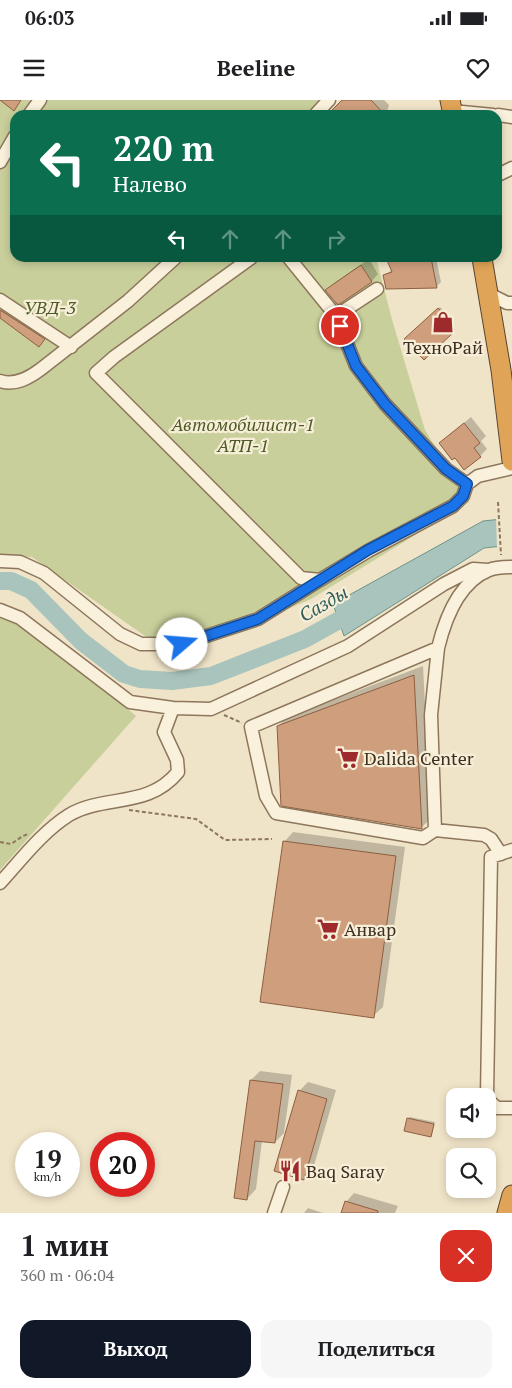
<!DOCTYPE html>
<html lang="ru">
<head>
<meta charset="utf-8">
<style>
  body { margin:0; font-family:"PT Serif",serif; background:#f6f6f6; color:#202124; height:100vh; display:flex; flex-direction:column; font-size:19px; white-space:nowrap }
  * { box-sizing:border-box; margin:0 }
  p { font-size:16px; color:#757577 }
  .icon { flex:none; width:28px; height:28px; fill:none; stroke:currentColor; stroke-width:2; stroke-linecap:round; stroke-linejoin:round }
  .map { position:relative; height:1113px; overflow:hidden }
  .drawer { display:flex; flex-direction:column; background:#fff; flex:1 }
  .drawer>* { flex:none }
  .guide { position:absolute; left:10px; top:10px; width:492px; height:152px; border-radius:15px; box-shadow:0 2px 8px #0003; background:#0b6e4f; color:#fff; overflow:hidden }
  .fabs { position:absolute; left:446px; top:988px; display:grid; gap:10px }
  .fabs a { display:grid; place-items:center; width:50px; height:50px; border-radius:10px; background:#fff; box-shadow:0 2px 8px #0003; font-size:25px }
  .speed { position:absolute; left:15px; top:1032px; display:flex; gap:10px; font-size:25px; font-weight:700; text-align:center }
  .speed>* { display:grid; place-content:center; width:65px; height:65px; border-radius:50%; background:#fff; box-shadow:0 2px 8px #0003; line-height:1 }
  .speed small { font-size:12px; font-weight:400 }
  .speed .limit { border:8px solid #d22; background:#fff; color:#111 }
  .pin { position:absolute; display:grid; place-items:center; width:42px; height:42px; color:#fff; margin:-21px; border:2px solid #fff; border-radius:50%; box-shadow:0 1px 5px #0007 }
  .me { position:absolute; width:55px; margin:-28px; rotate:72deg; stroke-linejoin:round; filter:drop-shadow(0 0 4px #0008) }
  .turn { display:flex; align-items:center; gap:18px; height:105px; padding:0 20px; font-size:22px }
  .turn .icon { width:65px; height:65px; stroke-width:2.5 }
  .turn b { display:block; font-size:35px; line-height:42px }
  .lanes { display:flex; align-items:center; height:48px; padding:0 20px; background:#0003; justify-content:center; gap:25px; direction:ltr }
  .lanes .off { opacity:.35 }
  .round { display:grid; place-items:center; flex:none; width:52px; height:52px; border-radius:15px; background:#f6f6f6 }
  .headline { display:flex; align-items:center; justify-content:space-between; height:85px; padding:0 20px }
  h1 { font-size:30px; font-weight:700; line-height:38px }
  .action { display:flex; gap:10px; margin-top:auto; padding:10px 20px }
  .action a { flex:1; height:58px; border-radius:15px; background:#111827; color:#fff; font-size:20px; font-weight:700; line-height:58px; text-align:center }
  .action a+a { background:#f6f6f6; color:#202124 }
  .status { display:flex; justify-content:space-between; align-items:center; height:35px; padding:0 25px; background:#fff; direction:ltr }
  .status svg { height:14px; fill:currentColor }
  header { display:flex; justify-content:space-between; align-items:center; height:65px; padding:0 20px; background:#fff; font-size:22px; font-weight:700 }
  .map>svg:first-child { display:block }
</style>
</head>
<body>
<div class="status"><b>06:03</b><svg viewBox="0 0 49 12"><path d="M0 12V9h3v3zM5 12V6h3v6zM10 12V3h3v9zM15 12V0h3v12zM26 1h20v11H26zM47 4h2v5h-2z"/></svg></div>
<header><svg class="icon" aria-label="menu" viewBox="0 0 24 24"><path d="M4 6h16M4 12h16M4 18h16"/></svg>Beeline<svg class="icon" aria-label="heart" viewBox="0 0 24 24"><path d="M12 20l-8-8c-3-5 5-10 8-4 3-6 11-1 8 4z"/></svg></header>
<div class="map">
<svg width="512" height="1113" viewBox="0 0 512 1113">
  <rect width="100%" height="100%" fill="#f0e4c8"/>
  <path fill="#c9cf9b" d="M 0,0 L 329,0 L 315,15 L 15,15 L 15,158 L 376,158 L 393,223 L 425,330 L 469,402 L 311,499 L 209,543 L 171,546 L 145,536 L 32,457 L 0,456 Z
    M 0,511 L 31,525 L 136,616 L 0,770 Z"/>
  <path fill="#a9c4bc" stroke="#6f938a" d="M 512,418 L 512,445 L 484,448 L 344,536 L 333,504 L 483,421 Z"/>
  <path fill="#f0e4c8" d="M 512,415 L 512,447 L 497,449 L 496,417 Z"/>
  <path fill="#0003" d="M 344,0 L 384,0 L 389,5 L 386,15 L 328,15 Z
    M 387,158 L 436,158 L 441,182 L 437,186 L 387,188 L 384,175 L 392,170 Z
    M 369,159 L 378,174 L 372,181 L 338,203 L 327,190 L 334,183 Z
    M 5,206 L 48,234 L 44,241 L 0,217 L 0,211 Z
    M 440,207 L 451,219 L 448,222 L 455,229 L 424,258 L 406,239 Z
    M 471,317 L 486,336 L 481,341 L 487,349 L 480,356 L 448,336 Z
    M 423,566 L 431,718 L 421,728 L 278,626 L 288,617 Z
    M 293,732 L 405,747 L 383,907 L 373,916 L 284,742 Z
    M 260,971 L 292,975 L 284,1033 L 275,1042 L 262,1041 L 256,1089 L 247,1099 L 251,980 Z
    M 308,982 L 336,990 L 313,1069 L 304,1078 L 299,991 Z
    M 410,1017 L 435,1022 L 432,1034 L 431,1036 L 408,1018 Z
    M 354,1093 L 398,1106 L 395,1113 L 342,1113 L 346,1102 Z
    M 308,1108 L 323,1113 L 304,1113 Z"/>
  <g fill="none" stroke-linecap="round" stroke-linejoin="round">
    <path stroke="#a9c4bc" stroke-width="18" d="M 0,481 L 11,481 L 31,490 L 81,541 L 124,574 L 140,579 L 172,581 L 211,576 L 305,539 L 359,509"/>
  </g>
  <path fill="#cf9f7d" stroke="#8d5f41" d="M 0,0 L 21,0 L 14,11 Z
    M 342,0 L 371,0 L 385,15 L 327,15 Z
    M 386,158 L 431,158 L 437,188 L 386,189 L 383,175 L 392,172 Z
    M 361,165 L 372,182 L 338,205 L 325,190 Z
    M 438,208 L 450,222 L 447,225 L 454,232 L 424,260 L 404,239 Z
    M 0,210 L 45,239 L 39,247 L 0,218 Z
    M 464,323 L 480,343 L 474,348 L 481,357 L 464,370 L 455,358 L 452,360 L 439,343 Z
    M 414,575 L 422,729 L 281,706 L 277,626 Z
    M 283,741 L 396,756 L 374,918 L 260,902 Z
    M 250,980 L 283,984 L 275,1043 L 255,1041 L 247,1100 L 234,1098 Z
    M 298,990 L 327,999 L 304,1080 L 274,1071 Z
    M 407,1018 L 434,1024 L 431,1037 L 404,1031 Z
    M 345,1101 L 378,1111 L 378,1113 L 341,1113 Z"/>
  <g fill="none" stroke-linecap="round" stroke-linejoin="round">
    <g stroke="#8d765c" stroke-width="15">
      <path id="minor" d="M 452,11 L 493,15
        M 29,15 L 40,0
        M 315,15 L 329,0
        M 498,15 L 512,17
        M 0,62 L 15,36
        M 498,75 L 512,68
        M 251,158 L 114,257 L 96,273 L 301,478 L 320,480 L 368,451 L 453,406 L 463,396 L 467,384 L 478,376 L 512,368
        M 289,158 L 336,216 L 356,266 L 385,304 L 446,369 L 467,384
        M 489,194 L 507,203 L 512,203
        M 0,200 L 71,247
        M 336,216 L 377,189
        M 0,281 C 15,286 29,278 41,269 L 128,201 L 175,158
        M 0,461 L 20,462 L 44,473 L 120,534 L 141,544 L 182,544 L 258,519 L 320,480
        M 0,510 L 20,518 L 130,602 L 173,608 L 211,609 L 348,546 L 444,484 L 473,469 L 488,470
        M 438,548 C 445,519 459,482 489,470 C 496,467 504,467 512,467
        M 435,730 L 431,615 L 438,548 L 251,627 L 266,696 L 276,713 L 423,738 L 435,730 L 484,735 L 491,739 L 501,754
        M 0,783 C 21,760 42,732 69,715 C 104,694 148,709 178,672 L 177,660 L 164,632 L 173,608
        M 487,996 L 491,757 L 512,750
        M 488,1000 L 497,1008 L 512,1008
        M 274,1113 L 283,1087"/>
    </g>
    <g stroke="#5b4430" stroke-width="21">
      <path id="highway" d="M 450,0 L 453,15
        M 482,158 L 501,270 L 512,361
        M 507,1113 L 512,1095"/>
    </g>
    <path stroke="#8d765c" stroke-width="2" stroke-dasharray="4 2.5" stroke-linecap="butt" d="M 498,402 L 501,455
      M 224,615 L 242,623
      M 129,710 L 196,719 L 225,740 L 272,739
      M 0,742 L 11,744 L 23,736 L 28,734"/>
    <use href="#minor" stroke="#faf1dc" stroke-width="12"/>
    <use href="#highway" stroke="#e0a458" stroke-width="19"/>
  </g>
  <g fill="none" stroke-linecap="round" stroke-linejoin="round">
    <g stroke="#114b97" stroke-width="12">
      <path id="route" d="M 182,544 L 258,519 L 368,450 L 453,406 L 463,396 L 467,384 L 446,369 L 385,304 L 356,266 L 340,226"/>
    </g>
    <use href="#route" stroke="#1a73e8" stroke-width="9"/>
  </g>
  <defs>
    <g id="shop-bare" transform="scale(1.725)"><path d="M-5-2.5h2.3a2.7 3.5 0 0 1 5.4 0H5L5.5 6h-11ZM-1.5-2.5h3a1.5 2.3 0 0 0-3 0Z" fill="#9e2a2b" stroke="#f7eed8" stroke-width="2.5" paint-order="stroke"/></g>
    <g id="supermarket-bare" transform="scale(1.725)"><path d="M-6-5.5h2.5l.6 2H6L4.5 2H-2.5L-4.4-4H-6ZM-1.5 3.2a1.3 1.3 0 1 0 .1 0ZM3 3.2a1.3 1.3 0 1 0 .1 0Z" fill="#9e2a2b" stroke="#f7eed8" stroke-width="2.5" paint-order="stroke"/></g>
    <g id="restaurant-bare" transform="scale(1.725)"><path d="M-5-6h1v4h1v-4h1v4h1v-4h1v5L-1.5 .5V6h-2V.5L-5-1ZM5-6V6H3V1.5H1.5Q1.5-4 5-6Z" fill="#9e2a2b" stroke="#f7eed8" stroke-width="2.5" paint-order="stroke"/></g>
  </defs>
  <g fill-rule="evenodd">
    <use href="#shop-bare" x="443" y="222"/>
    <use href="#supermarket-bare" x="348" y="658"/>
    <use href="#supermarket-bare" x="328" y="829"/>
    <use href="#restaurant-bare" x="290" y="1071"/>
  </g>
  <g text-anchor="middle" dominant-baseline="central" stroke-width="4.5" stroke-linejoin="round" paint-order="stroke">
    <g font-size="18" font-style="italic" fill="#4d5a26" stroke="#f7eed8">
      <text x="50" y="207">УВД-3</text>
      <text x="243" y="324">Автомобилист-1<tspan x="243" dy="21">АТП-1</tspan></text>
    </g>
    <g font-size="18" fill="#3d2e20" stroke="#f7eed8" text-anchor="start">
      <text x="443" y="247" text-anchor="middle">ТехноРай</text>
      <text x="364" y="658">Dalida Center</text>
      <text x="344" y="829">Анвар</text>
      <text x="306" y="1071">Baq Saray</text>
    </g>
    <g font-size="19" font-style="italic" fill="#2f5d5a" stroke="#f7eed8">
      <text transform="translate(323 503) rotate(-30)">Сазды</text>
    </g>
  </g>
</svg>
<div class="fabs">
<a><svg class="icon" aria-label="sound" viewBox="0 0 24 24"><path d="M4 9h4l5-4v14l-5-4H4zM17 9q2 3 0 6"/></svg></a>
<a><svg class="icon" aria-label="search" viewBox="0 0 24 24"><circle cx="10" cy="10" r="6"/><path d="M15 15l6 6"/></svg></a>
</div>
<div class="speed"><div>19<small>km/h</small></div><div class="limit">20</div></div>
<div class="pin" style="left:340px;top:226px;background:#d93025"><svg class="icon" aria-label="arrive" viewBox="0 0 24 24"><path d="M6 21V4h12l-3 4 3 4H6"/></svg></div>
<svg class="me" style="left:182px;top:544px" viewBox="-20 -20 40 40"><circle r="19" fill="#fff"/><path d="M0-13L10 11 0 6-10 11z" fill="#1a73e8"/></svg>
<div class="guide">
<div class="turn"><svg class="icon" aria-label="left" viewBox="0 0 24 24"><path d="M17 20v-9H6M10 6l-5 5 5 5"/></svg><div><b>220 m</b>Налево</div></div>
<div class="lanes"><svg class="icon" aria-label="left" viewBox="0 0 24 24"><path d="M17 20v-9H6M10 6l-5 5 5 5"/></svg><svg class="icon off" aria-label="ahead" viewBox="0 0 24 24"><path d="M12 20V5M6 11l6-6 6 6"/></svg><svg class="icon off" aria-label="ahead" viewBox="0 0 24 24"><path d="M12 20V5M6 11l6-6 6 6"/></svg><svg class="icon off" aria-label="right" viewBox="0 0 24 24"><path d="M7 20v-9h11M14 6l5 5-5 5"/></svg></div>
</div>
</div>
<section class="drawer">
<div class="headline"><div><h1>1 мин</h1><p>360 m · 06:04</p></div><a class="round" style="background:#d93025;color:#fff"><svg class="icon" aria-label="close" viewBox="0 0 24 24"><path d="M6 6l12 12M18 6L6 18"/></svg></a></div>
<div class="action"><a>Выход</a><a>Поделиться</a></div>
</section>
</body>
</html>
